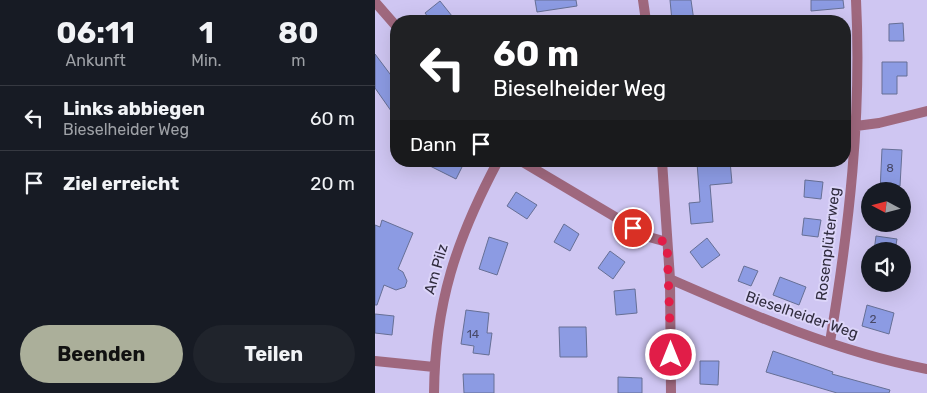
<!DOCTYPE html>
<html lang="de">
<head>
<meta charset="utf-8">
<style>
  body { margin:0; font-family:Rubik,sans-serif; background:#20242c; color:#f1f3f6; height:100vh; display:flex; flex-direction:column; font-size:19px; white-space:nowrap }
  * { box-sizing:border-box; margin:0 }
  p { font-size:16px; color:#9ea1a6 }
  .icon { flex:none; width:28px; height:28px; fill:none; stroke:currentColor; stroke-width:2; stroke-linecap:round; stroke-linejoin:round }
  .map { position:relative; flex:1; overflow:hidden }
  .side { display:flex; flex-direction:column; background:#171b24; width:375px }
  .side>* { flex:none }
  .guide { position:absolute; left:15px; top:15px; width:461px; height:152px; border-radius:20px; box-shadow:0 5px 20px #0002; background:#202124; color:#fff; overflow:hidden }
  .needle { width:32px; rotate:277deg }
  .controls { position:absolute; left:486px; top:182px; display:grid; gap:10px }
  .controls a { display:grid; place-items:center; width:50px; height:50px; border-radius:50%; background:#171b24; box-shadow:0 5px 20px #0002; font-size:25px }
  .pin { position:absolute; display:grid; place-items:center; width:42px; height:42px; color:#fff; margin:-21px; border:2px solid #fff; border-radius:50%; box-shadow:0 1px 5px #0007 }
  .me { position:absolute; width:55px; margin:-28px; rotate:0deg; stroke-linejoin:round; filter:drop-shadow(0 0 4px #0008) }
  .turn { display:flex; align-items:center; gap:18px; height:105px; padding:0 20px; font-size:22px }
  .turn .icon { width:65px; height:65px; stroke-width:2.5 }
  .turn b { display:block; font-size:35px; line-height:42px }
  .then { display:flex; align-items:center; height:48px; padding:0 20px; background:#0003; gap:10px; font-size:19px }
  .eta { display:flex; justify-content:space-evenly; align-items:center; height:85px; text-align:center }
  .eta b { font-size:30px; font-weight:700; line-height:35px }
  .primary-button { display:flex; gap:10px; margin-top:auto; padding:10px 20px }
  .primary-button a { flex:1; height:58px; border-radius:30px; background:#abaf9a; color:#111; font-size:20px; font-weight:700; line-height:58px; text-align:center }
  .primary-button a+a { background:#20242c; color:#f1f3f6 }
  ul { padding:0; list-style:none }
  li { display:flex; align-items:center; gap:15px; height:65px; padding:0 20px; border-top:1px solid #363941 }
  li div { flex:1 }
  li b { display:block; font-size:19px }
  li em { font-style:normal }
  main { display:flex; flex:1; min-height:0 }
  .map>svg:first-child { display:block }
</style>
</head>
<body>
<main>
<section class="side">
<div class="eta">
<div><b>06:11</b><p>Ankunft</p></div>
<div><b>1</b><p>Min.</p></div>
<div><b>80</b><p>m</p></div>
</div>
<ul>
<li><svg class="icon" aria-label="left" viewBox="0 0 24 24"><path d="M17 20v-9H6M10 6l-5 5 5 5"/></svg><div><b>Links abbiegen</b><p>Bieselheider Weg</p></div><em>60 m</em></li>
<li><svg class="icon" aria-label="arrive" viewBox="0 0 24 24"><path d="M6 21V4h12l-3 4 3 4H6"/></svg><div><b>Ziel erreicht</b></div><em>20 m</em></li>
</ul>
<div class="primary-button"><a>Beenden</a><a>Teilen</a></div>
</section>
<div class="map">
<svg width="552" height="393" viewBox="0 0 552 393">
  <rect width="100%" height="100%" fill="#cfc6f2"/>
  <path fill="#8c9be3" stroke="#666f95" d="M 160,0 L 201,0 L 202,6 L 162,12 Z
    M 295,0 L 316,0 L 319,21 L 297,21 Z
    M 436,0 L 468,0 L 469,8 L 436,11 Z
    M 65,1 L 81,21 L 56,21 L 50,13 Z
    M 528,23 L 529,41 L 514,41 L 514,24 Z
    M 0,54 L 21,82 L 21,118 L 0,88 Z
    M 507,62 L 532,62 L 532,76 L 522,76 L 522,94 L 507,94 Z
    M 507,149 L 527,150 L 525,186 L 520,185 L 520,191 L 505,191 Z
    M 45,161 L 90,161 L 81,179 Z
    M 355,161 L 357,183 L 335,185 L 338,222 L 316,224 L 314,203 L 325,202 L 322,163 Z
    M 430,180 L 448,182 L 446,199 L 429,197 Z
    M 141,192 L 162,205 L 152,219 L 132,206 Z
    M 429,218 L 446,220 L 443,237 L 427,235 Z
    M 7,220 L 38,233 L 23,269 L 28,272 L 32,281 L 30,287 L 21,290 L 9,285 L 2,305 L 0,305 L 0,225 L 5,227 Z
    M 189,224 L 204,234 L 195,251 L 179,242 Z
    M 501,236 L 522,239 L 520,251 L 499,251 Z
    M 114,237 L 133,243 L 122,275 L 104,269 Z
    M 332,238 L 345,255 L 327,268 L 315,252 Z
    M 235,251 L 250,262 L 238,279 L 223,268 Z
    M 369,266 L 383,271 L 376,286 L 363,281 Z
    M 405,277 L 431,287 L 424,305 L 398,295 Z
    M 260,289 L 262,313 L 241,315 L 239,291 Z
    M 492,305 L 519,313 L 514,334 L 487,326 Z
    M 91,310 L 114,313 L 112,333 L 117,333 L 114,355 L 98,353 L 99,346 L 86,344 Z
    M 0,314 L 19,316 L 17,335 L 0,333 Z
    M 184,327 L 211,327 L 212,357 L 185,357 Z
    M 398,351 L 458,372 L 457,374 L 515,390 L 514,393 L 462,393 L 391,372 Z
    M 325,361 L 344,361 L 343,385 L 325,384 Z
    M 88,374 L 119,374 L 119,393 L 89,393 Z
    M 243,377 L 267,378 L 267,393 L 243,393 Z"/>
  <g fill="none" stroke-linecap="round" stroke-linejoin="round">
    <path stroke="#9f687e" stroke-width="10" d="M 268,0 L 271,21
      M 0,2 L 21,26
      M 481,126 L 504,123 L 552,111
      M 146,161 L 274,237 L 292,242
      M 287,161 L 295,279 L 296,393
      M 295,279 C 377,315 463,352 552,369
      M 455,342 C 474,228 487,115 481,0
      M 0,361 L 59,367
      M 59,393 C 60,303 81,240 123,161"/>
  </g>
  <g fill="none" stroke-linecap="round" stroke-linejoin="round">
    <path stroke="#e11d48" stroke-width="9" stroke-dasharray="0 16.2" d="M 258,228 L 274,238 L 292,242 L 296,355"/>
  </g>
  <g text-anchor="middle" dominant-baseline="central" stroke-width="4" stroke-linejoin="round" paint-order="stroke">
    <g font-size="12" fill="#474867">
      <text x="515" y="168">8</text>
      <text x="498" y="319">2</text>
      <text x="98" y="334">14</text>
    </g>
    <g font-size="15" fill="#302c3e" stroke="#dcd5f9">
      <text transform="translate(453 244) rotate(-83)">Rosenplüterweg</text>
      <text transform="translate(61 269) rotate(-74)">Am Pilz</text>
      <text transform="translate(427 315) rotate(19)">Bieselheider Weg</text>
    </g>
  </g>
</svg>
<div class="controls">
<a><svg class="needle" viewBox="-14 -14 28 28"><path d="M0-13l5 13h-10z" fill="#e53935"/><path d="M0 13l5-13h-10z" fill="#9ea1a6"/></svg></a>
<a><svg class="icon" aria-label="sound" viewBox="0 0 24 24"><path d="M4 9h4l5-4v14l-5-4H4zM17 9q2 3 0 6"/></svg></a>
</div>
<div class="pin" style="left:258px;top:228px;background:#d93025"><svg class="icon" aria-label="arrive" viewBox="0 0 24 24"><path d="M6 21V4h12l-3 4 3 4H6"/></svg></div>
<svg class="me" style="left:296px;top:355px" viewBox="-20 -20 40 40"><circle r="17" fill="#e11d48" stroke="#fff" stroke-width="3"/><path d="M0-11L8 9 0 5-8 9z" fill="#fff"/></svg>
<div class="guide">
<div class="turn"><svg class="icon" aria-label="left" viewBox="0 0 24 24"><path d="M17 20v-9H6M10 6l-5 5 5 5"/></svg><div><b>60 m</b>Bieselheider Weg</div></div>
<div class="then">Dann<svg class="icon" aria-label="arrive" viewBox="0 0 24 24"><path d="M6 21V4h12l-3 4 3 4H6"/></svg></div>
</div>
</div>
</main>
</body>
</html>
